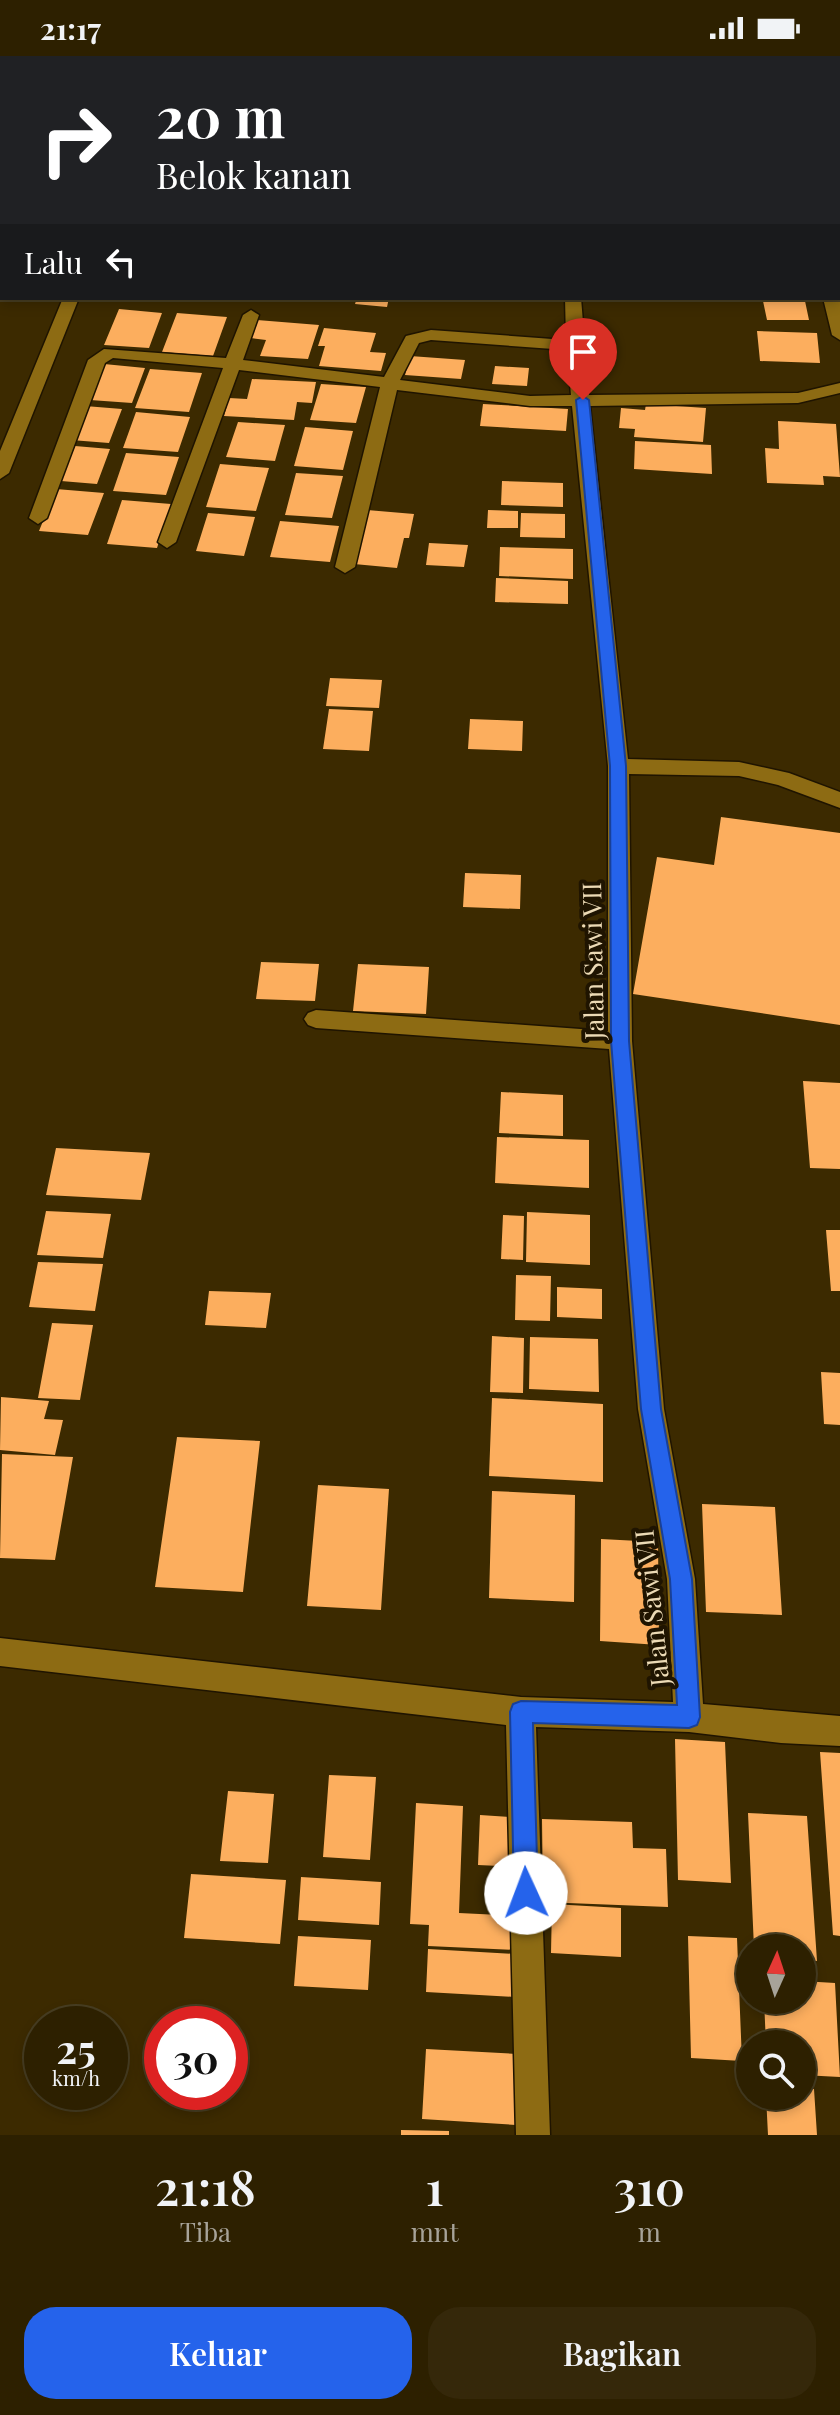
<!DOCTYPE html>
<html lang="id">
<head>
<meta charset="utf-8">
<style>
  body { margin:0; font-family:"Playfair Display",serif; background:#35280a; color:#f1f3f6; height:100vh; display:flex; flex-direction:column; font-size:30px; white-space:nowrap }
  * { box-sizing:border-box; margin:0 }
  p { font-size:26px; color:#a7a399 }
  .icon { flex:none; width:44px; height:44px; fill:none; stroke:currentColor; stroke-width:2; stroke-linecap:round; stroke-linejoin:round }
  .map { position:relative; height:2079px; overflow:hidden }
  .sheet { display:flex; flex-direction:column; background:#2d2000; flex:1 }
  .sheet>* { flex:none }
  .guide { position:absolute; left:0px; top:0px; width:840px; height:244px; box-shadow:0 4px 12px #0003,0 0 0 2px #483e22; background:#202124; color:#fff; overflow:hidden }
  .needle { width:52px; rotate:3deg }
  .tools { position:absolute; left:736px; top:1878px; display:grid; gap:16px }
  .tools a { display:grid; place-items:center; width:80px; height:80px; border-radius:50%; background:#2d2000; box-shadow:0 4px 12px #0003,0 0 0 2px #483e22; font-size:40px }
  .speed { position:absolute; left:24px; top:1950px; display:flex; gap:16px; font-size:40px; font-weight:700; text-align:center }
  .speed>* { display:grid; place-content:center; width:104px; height:104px; border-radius:50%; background:#2d2000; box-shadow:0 4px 12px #0003,0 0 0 2px #483e22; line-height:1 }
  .speed small { font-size:20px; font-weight:400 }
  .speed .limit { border:12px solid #d22; background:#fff; color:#111 }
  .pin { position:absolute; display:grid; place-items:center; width:68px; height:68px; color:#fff; margin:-82px -34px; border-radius:50% 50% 50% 0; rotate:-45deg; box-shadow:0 0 8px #0007 }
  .pin .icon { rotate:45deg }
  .me { position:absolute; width:88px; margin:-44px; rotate:358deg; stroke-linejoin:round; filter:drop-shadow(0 0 6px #0008) }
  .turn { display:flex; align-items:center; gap:28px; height:168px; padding:0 24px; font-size:36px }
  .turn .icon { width:104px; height:104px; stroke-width:2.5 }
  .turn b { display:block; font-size:56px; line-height:68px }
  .then { display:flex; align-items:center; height:76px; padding:0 24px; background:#0003; gap:16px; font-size:30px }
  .eta { display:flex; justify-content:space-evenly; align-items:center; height:136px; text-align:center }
  .eta b { font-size:48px; font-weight:600; line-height:56px }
  .action { display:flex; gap:16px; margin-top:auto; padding:16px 24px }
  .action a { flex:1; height:92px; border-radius:32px; background:#2563eb; color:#fff; font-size:32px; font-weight:600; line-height:92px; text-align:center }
  .action a+a { background:#35280a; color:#f1f3f6 }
  .status { display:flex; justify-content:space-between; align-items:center; height:56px; padding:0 40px; background:#2d2000; direction:ltr }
  .status svg { height:22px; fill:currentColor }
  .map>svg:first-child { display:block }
</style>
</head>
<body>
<div class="status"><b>21:17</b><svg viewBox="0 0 49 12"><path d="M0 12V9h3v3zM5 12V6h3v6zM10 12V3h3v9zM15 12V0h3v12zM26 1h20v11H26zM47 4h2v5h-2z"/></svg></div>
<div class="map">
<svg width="840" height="2079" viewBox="0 0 840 2079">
  <rect width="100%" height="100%" fill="#3c2a00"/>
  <path fill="#fcae5e" d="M 357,242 L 389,242 L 387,251 L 355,248 Z
    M 763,245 L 805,245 L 809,264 L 767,264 Z
    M 119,253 L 162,257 L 149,292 L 104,289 Z
    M 177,257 L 227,261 L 213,300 L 162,296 Z
    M 257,264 L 319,269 L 308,303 L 260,300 L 266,284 L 251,282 Z
    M 324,272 L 376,277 L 370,296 L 386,297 L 381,315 L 319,310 L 325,290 L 318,290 Z
    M 757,275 L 817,277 L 820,307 L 760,305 Z
    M 410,300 L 465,304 L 461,323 L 405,319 Z
    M 104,308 L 145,312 L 132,347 L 90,344 Z
    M 495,310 L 529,312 L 527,330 L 492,328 Z
    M 150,313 L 202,317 L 189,356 L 135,352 Z
    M 252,323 L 316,326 L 312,347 L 297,346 L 294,364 L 224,360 L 229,342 L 247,343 Z
    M 321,328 L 366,331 L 356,367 L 310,364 Z
    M 483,348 L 568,353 L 566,375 L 480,370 Z
    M 646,348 L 706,352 L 703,386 L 634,381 L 635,373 L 619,372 L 621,352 L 645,354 Z
    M 85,350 L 122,353 L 109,387 L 71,384 Z
    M 136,356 L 190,361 L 178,396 L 123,392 Z
    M 778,365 L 836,368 L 840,421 L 823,420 L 824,429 L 767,427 L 765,392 L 779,393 Z
    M 238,366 L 285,369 L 275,405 L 226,401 Z
    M 305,371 L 353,375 L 343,414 L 294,410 Z
    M 635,385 L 711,389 L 712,418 L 634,413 Z
    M 75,390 L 110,393 L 97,428 L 61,425 Z
    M 126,397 L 179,401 L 166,439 L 113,435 Z
    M 220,408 L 269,412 L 256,455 L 206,451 Z
    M 296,417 L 343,420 L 332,462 L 285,459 Z
    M 502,425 L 563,427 L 563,451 L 501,449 Z
    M 56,433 L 104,437 L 88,479 L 39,475 Z
    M 122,444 L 171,448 L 157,492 L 107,488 Z
    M 367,454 L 414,458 L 409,482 L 404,482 L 397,512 L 354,508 Z
    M 488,454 L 518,455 L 518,472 L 487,472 Z
    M 208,457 L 255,461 L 244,500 L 196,495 Z
    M 521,457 L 565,458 L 565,482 L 520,481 Z
    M 280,465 L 339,470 L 330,506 L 270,501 Z
    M 429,487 L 468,489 L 464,511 L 426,509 Z
    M 500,491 L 573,493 L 573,523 L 499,520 Z
    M 496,522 L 568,525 L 568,548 L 495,546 Z
    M 330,622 L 382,624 L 379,652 L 326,650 Z
    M 329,653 L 373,655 L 369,695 L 323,693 Z
    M 470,663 L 523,665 L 522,695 L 468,693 Z
    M 721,761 L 840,777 L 840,969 L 633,938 L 657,801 L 714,809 Z
    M 465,817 L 521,819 L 520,853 L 463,851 Z
    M 261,906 L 319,908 L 315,945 L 256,943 Z
    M 358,908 L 429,911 L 426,958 L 353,955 Z
    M 803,1025 L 840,1027 L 840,1113 L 810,1112 Z
    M 501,1036 L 563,1039 L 563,1080 L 499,1077 Z
    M 497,1081 L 589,1084 L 589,1132 L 495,1127 Z
    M 56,1092 L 150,1097 L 141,1144 L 46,1139 Z
    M 46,1155 L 111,1158 L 103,1202 L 37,1199 Z
    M 527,1156 L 590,1159 L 590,1209 L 526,1206 Z
    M 503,1159 L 524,1160 L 523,1204 L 501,1203 Z
    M 826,1174 L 840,1174 L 840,1235 L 831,1235 Z
    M 38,1206 L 103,1208 L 95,1255 L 29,1251 Z
    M 516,1219 L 551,1220 L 550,1265 L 515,1264 Z
    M 557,1231 L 602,1233 L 602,1263 L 557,1261 Z
    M 209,1235 L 271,1237 L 266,1272 L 205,1269 Z
    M 52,1267 L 93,1269 L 80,1344 L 38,1342 Z
    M 492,1280 L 524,1282 L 523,1337 L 490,1336 Z
    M 530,1281 L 598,1283 L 599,1336 L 529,1333 Z
    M 821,1316 L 840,1317 L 840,1369 L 824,1368 Z
    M 1,1341 L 49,1345 L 44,1363 L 63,1364 L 55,1399 L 0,1394 Z
    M 492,1342 L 603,1348 L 603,1426 L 489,1420 Z
    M 177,1381 L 260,1385 L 243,1536 L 155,1531 Z
    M 2,1398 L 73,1401 L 55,1504 L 0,1502 Z
    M 318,1429 L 389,1433 L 381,1554 L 307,1550 Z
    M 492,1435 L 575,1439 L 574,1546 L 489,1542 Z
    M 702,1448 L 775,1451 L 782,1559 L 706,1556 Z
    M 601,1483 L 658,1486 L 659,1589 L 600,1585 Z
    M 675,1683 L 725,1686 L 731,1827 L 678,1824 Z
    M 820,1696 L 840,1697 L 840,1880 L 833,1879 Z
    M 329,1719 L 376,1721 L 370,1804 L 323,1801 Z
    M 228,1735 L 274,1738 L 268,1807 L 220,1805 Z
    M 416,1747 L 463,1750 L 459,1857 L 518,1860 L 517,1894 L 428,1890 L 429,1869 L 410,1868 Z
    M 748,1757 L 807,1760 L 817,1905 L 802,1904 L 802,1892 L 754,1892 Z
    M 480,1759 L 523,1762 L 522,1811 L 478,1809 Z
    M 542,1763 L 632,1766 L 633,1792 L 666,1793 L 668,1851 L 543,1846 Z
    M 191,1818 L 286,1824 L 280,1888 L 184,1882 Z
    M 301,1821 L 381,1826 L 379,1869 L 298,1864 Z
    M 552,1848 L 621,1852 L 621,1901 L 551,1897 Z
    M 298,1880 L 371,1884 L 368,1934 L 294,1930 Z
    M 688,1880 L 737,1882 L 742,2005 L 691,2002 Z
    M 428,1893 L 516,1898 L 515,1941 L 426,1936 Z
    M 802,1925 L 835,1927 L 840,2021 L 802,2019 L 802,1988 L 766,1988 L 764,1944 L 802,1944 Z
    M 426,1993 L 517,1998 L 516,2069 L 422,2063 Z
    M 802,2032 L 814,2033 L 817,2079 L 768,2079 L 766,2040 L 802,2040 Z
    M 401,2074 L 449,2075 L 449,2079 L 401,2079 Z"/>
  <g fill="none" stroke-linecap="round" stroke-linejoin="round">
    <g stroke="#1f1400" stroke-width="3">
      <path id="street" d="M 281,0 L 310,0 L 311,2 L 282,2 Z
        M 668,0 L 698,0 L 699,2 L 669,2 Z
        M 838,15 L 840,15 L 840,23 L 838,23 Z
        M 838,86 L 840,86 L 840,96 L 838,96 Z
        M 838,174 L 840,174 L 840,184 L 838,184 Z
        M 838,240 L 840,245 L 840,284 L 832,279 L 823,242 Z
        M 63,242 L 79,242 L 9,417 L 0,423 L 0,395 Z
        M 565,242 L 581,242 L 589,339 L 798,337 L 840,327 L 840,337 L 798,347 L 590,350 L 628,703 L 739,706 L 789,717 L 840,736 L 840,752 L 778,729 L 739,720 L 629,718 L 632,985 L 664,1353 L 695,1523 L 703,1648 L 840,1660 L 840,1690 L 781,1687 L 689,1676 L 536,1671 L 550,2079 L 516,2079 L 506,1669 L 0,1610 L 0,1582 L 521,1641 L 673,1646 L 667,1523 L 638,1353 L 609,993 L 316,972 L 308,969 L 304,963 L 308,957 L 316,954 L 608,975 L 608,710 L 572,350 L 530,350 L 397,334 L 355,511 L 345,517 L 335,511 L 380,331 L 239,314 L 176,486 L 167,492 L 158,486 L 223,312 L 113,302 L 105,307 L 47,462 L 38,468 L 29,462 L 88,304 L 104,293 L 226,302 L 243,259 L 251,254 L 259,259 L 243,304 L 384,321 L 406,280 L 431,274 L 566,284 ZM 431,284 L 567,294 L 571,339 L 530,340 L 400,324 L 419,287 Z"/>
    </g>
    <use href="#street" fill="#8d6b13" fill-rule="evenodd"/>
  </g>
  <path fill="#2563eb" stroke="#184099" stroke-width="2" d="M 583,340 L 589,344 L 626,710 L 629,985 L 661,1353 L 692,1523 L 700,1661 L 697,1669 L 689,1672 L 533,1667 L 538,1837 L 535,1846 L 526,1849 L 518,1846 L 514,1837 L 510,1656 L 513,1648 L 521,1645 L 677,1649 L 670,1523 L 641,1353 L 611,985 L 610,710 L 576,344 Z"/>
  <g text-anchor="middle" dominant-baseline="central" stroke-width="8" stroke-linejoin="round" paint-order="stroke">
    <g font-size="26" fill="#ecdab5" stroke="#1f1400">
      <text transform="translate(592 905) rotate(-91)">Jalan Sawi VII</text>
      <text transform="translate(651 1552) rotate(-96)">Jalan Sawi VII</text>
    </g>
  </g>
</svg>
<div class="tools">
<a><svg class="needle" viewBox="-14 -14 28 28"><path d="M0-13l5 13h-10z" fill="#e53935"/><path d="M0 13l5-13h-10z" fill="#a7a399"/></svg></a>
<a><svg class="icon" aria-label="search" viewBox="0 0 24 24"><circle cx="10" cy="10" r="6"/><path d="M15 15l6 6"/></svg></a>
</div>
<div class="speed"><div>25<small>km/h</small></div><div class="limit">30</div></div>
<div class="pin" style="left:583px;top:344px;background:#d93025"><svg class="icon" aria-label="arrive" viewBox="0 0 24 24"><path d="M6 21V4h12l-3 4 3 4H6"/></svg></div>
<svg class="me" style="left:526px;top:1837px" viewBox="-20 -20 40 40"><circle r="19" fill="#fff"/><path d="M0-13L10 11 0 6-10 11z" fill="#2563eb"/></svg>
<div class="guide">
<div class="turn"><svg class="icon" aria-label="right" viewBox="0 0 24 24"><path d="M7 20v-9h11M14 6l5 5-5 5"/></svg><div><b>20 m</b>Belok kanan</div></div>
<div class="then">Lalu<svg class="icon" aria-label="left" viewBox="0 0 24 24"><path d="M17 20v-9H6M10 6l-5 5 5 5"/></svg></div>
</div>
</div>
<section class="sheet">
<div class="eta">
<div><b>21:18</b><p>Tiba</p></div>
<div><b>1</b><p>mnt</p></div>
<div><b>310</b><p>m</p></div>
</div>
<div class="action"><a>Keluar</a><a>Bagikan</a></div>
</section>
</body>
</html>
